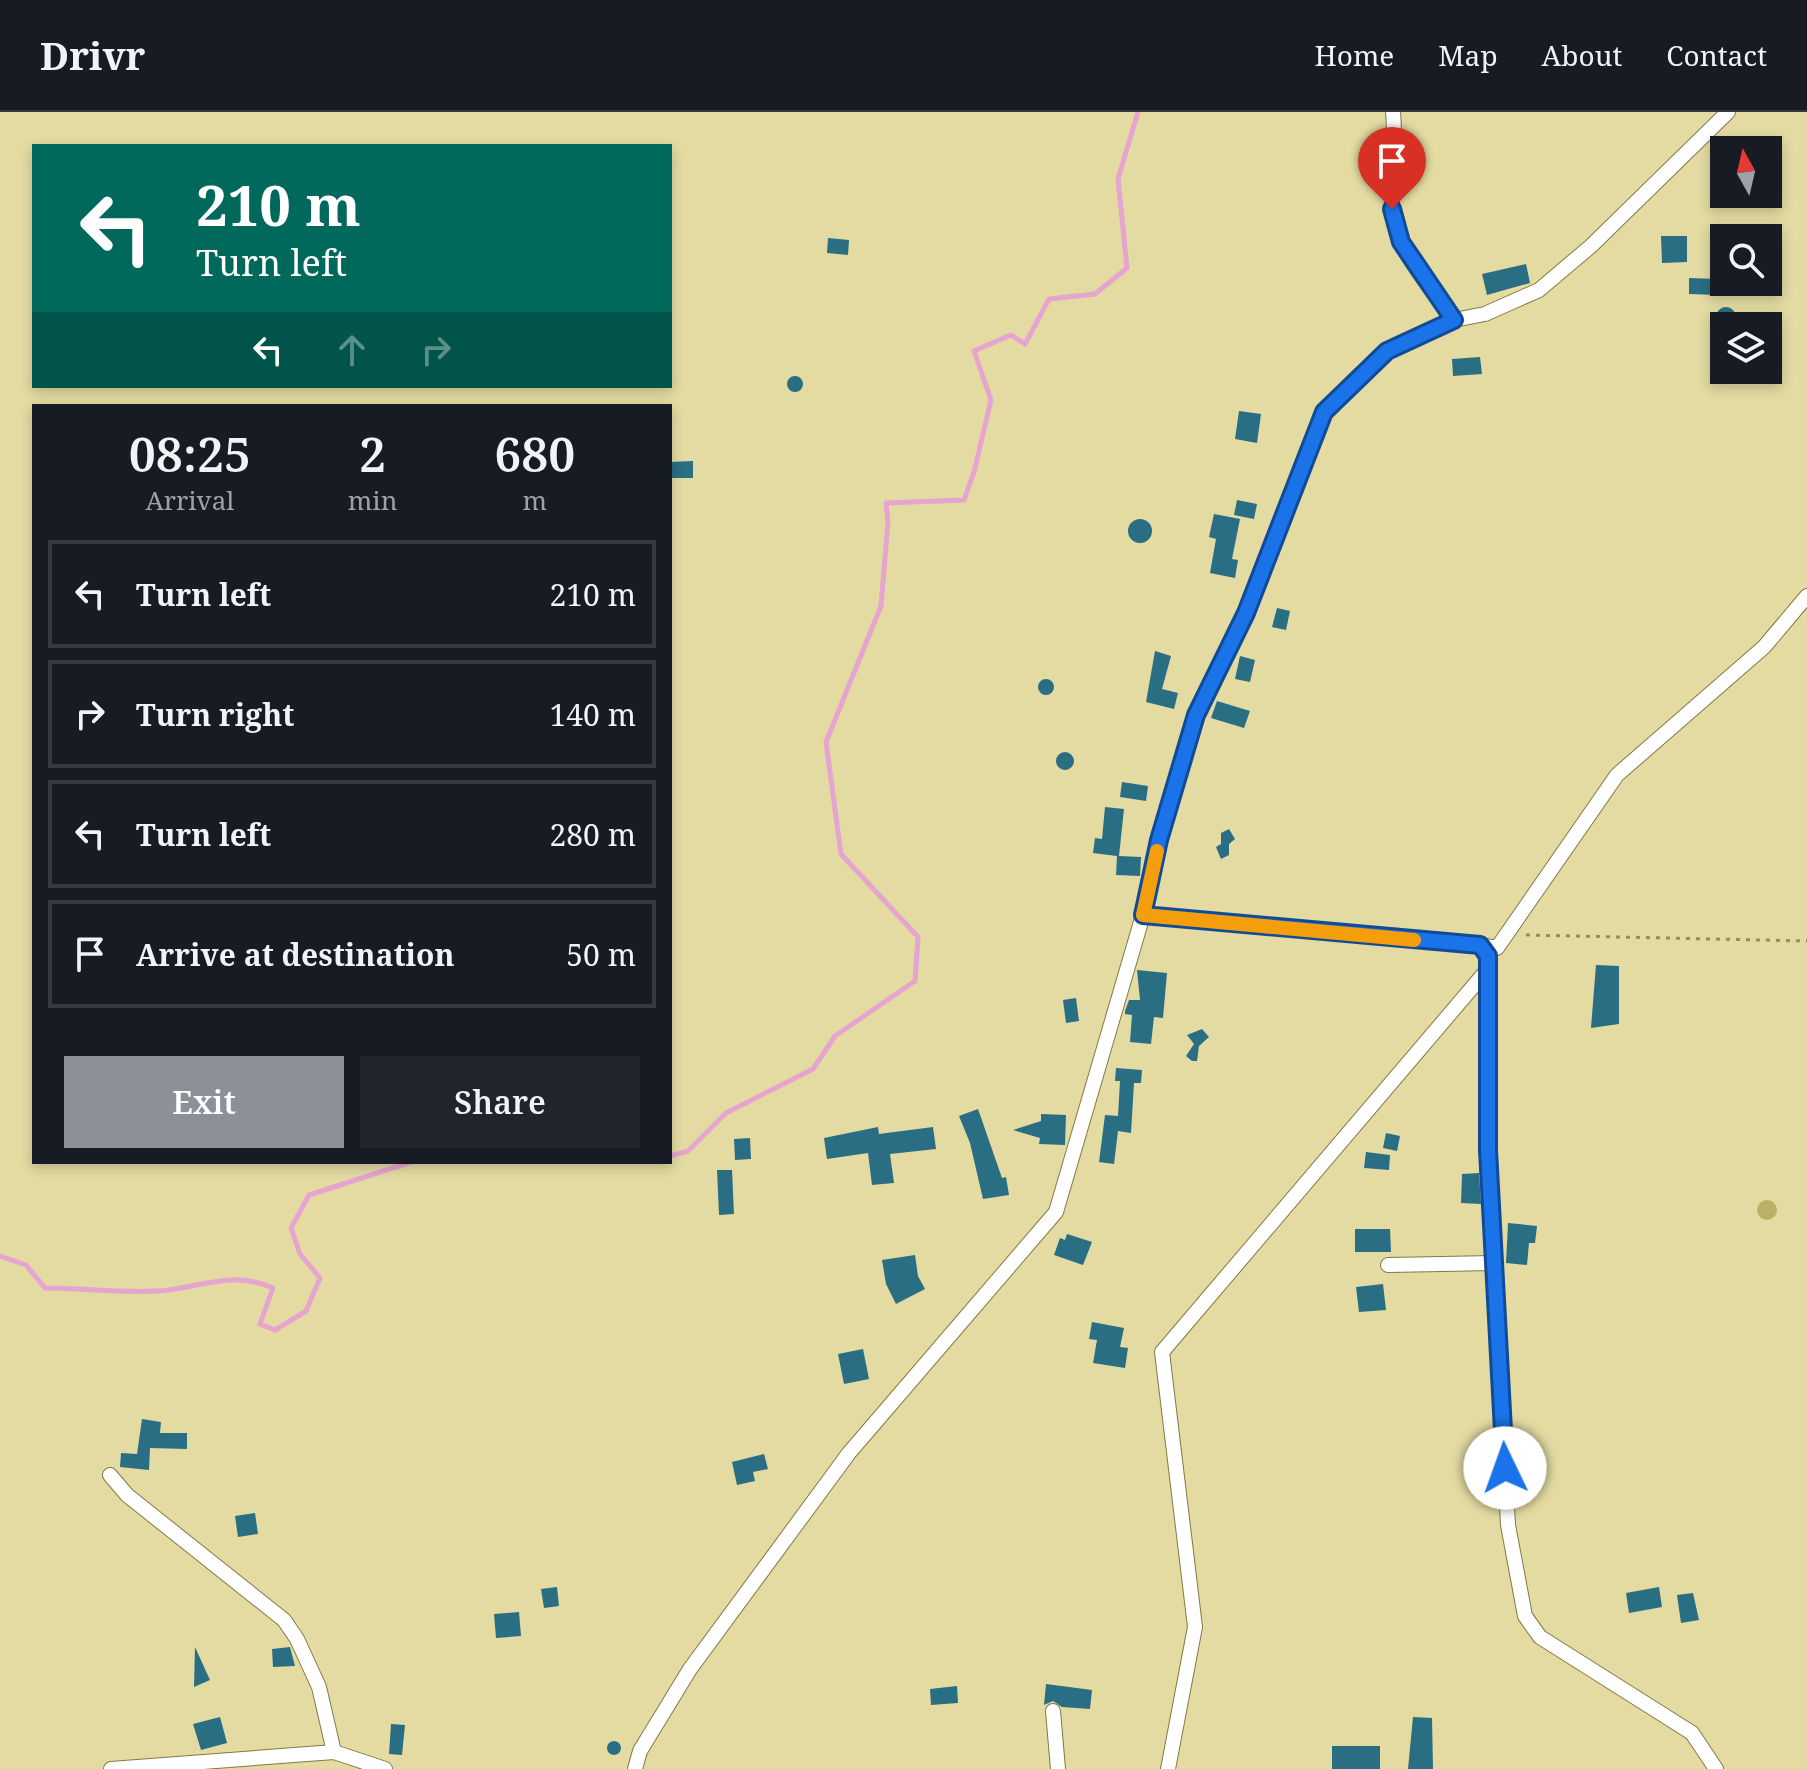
<!DOCTYPE html>
<html lang="en">
<head>
<meta charset="utf-8">
<style>
  body { margin:0; font-family:"Noto Serif",serif; background:#20242c; color:#f1f3f6; height:100vh; display:flex; flex-direction:column; font-size:30px; white-space:nowrap }
  * { box-sizing:border-box; margin:0 }
  p { font-size:26px; color:#9ea1a6 }
  .icon { flex:none; width:44px; height:44px; fill:none; stroke:currentColor; stroke-width:2; stroke-linecap:round; stroke-linejoin:round }
  .map { position:relative; flex:1; overflow:hidden }
  .side { position:absolute; left:32px; top:292px; width:640px; height:760px; display:flex; flex-direction:column; background:#171b24; border-radius:0px; box-shadow:0 4px 12px #0003 }
  .side>* { flex:none }
  .guide { position:absolute; left:32px; top:32px; width:640px; height:244px; border-radius:0px; box-shadow:0 4px 12px #0003; background:#00695c; color:#fff; overflow:hidden }
  .needle { width:52px; rotate:352deg }
  .buttons { position:absolute; left:1710px; top:24px; display:grid; gap:16px }
  .buttons a { display:grid; place-items:center; width:72px; height:72px; border-radius:0px; background:#171b24; box-shadow:0 4px 12px #0003; font-size:40px }
  .pin { position:absolute; display:grid; place-items:center; width:68px; height:68px; color:#fff; margin:-82px -34px; border-radius:50% 50% 50% 0; rotate:-45deg; box-shadow:0 0 8px #0007 }
  .pin .icon { rotate:45deg }
  .me { position:absolute; width:88px; margin:-44px; rotate:357deg; stroke-linejoin:round; filter:drop-shadow(0 0 6px #0008) }
  .turn { display:flex; align-items:center; gap:28px; height:168px; padding:0 32px; font-size:36px }
  .turn .icon { width:104px; height:104px; stroke-width:2.5 }
  .turn b { display:block; font-size:56px; line-height:68px }
  .lanes { display:flex; align-items:center; height:76px; padding:0 32px; background:#0003; justify-content:center; gap:40px; direction:ltr }
  .lanes .off { opacity:.35 }
  .eta { display:flex; justify-content:space-evenly; align-items:center; height:136px; text-align:center }
  .eta b { font-size:48px; font-weight:600; line-height:56px }
  .button { display:flex; gap:16px; margin-top:auto; padding:16px 32px }
  .button a { flex:1; height:92px; border-radius:0px; background:#8c9099; color:#fff; font-size:32px; font-weight:600; line-height:92px; text-align:center }
  .button a+a { background:#20242c; color:#f1f3f6 }
  ul { padding:0; list-style:none }
  li { display:flex; align-items:center; gap:24px; height:108px; margin:0 16px 12px; padding:0 16px; border:4px solid #363941; border-radius:0px }
  li div { flex:1 }
  li b { display:block; font-size:30px }
  li em { font-style:normal }
  header { display:flex; align-items:center; gap:48px; box-sizing:border-box; height:112px; padding:0 40px; background:#171b24; border-bottom:2px solid #363941 }
  header strong { font-size:38px }
  nav { display:flex; gap:44px; margin-inline-start:auto; font-size:28px }
  .map>svg:first-child { display:block }
</style>
</head>
<body>
<header>
<strong>Drivr</strong>
<nav><a>Home</a><a>Map</a><a>About</a><a>Contact</a></nav>
</header>
<div class="map">
<svg width="1807" height="1657" viewBox="0 0 1807 1657">
  <rect width="100%" height="100%" fill="#e3dba2"/>
  <path fill="#bbb066" d="M1757 1098a10 10 0 1 1 20 0a10 10 0 1 1-20 0Z"/>
  <g fill="none" stroke-linecap="round" stroke-linejoin="round">
    <path stroke="#e7a4cf" stroke-width="5" d="M 670,1044 L 688,1039 L 726,1001 L 813,957 L 835,924 L 915,869 L 918,825 L 841,742 L 826,630 L 881,494 L 888,410 L 886,391 L 964,388 L 974,360 L 991,288 L 974,239 L 1011,223 L 1025,232 L 1049,187 L 1095,182 L 1127,156 L 1118,67 L 1138,0
      M 0,1144 L 26,1153 L 45,1176 C 82,1176 120,1181 157,1179 C 199,1177 229,1157 273,1176 L 260,1212 L 275,1218 L 306,1199 L 320,1166 L 300,1142 L 291,1116 L 309,1083 L 411,1050"/>
  </g>
  <path fill="#296e82" d="M 1661,124 L 1687,124 L 1687,150 L 1662,151 Z
    M 828,126 L 849,128 L 848,143 L 827,141 Z
    M 1526,152 L 1530,171 L 1487,183 L 1482,162 Z
    M 1689,166 L 1718,167 L 1717,183 L 1689,182 Z
    M1716 205a10 10 0 1 1 20 0a10 10 0 1 1-20 0Z
    M 1480,245 L 1482,262 L 1453,264 L 1452,247 Z
    M787 272a8 8 0 1 1 16 0a8 8 0 1 1-16 0Z
    M 1239,299 L 1261,302 L 1257,331 L 1235,327 Z
    M 693,349 L 693,366 L 670,366 L 670,350 Z
    M 1237,388 L 1257,392 L 1254,407 L 1234,403 Z
    M 1214,402 L 1240,407 L 1232,447 L 1238,448 L 1235,466 L 1210,461 L 1216,427 L 1209,425 Z
    M1128 419a12 12 0 1 1 24 0a12 12 0 1 1-24 0Z
    M 1277,496 L 1290,499 L 1286,518 L 1272,515 Z
    M 1155,539 L 1171,544 L 1162,577 L 1178,581 L 1174,597 L 1146,590 Z
    M 1240,544 L 1255,548 L 1250,570 L 1235,567 Z
    M1038 575a8 8 0 1 1 16 0a8 8 0 1 1-16 0Z
    M 1217,589 L 1250,599 L 1244,616 L 1211,606 Z
    M1056 649a9 9 0 1 1 18 0a9 9 0 1 1-18 0Z
    M 1122,670 L 1148,674 L 1146,689 L 1120,685 Z
    M 1105,695 L 1124,697 L 1119,744 L 1141,745 L 1140,764 L 1116,763 L 1117,744 L 1093,741 L 1095,726 L 1102,727 Z
    M 1229,717 L 1235,727 L 1229,732 L 1229,743 L 1221,747 L 1216,735 L 1221,732 L 1221,721 Z
    M 1596,853 L 1619,854 L 1619,912 L 1591,916 Z
    M 1137,858 L 1167,861 L 1163,906 L 1154,905 L 1151,932 L 1130,930 L 1132,903 L 1125,902 L 1125,899 L 1129,888 L 1140,888 Z
    M 1076,886 L 1079,909 L 1066,911 L 1063,888 Z
    M 1202,917 L 1209,925 L 1199,934 L 1197,949 L 1192,949 L 1186,944 L 1194,932 L 1187,923 Z
    M 1116,956 L 1142,958 L 1141,971 L 1134,971 L 1131,1021 L 1118,1019 L 1114,1052 L 1099,1050 L 1105,1003 L 1118,1004 L 1120,969 L 1115,969 Z
    M 978,997 L 1002,1066 L 1006,1065 L 1009,1083 L 983,1087 L 970,1031 L 959,1004 Z
    M 1041,1002 L 1066,1003 L 1065,1033 L 1039,1032 L 1040,1026 L 1013,1018 L 1041,1009 Z
    M 878,1015 L 879,1022 L 933,1015 L 936,1037 L 890,1042 L 894,1071 L 872,1073 L 868,1041 L 827,1047 L 824,1026 Z
    M 1386,1021 L 1400,1024 L 1397,1039 L 1383,1036 Z
    M 750,1026 L 751,1047 L 735,1048 L 734,1027 Z
    M 1366,1040 L 1390,1043 L 1389,1058 L 1364,1056 Z
    M 717,1058 L 732,1058 L 734,1102 L 719,1103 Z
    M 1479,1061 L 1481,1092 L 1461,1091 L 1462,1062 Z
    M 1508,1111 L 1537,1114 L 1535,1131 L 1529,1131 L 1527,1153 L 1506,1151 Z
    M 1355,1117 L 1390,1117 L 1391,1140 L 1355,1140 Z
    M 1067,1122 L 1092,1130 L 1083,1153 L 1054,1143 L 1060,1126 L 1065,1128 Z
    M 915,1143 L 918,1164 L 925,1177 L 896,1192 L 886,1172 L 882,1148 Z
    M 1383,1172 L 1386,1198 L 1359,1200 L 1356,1175 Z
    M 1092,1210 L 1124,1216 L 1120,1235 L 1128,1236 L 1125,1256 L 1093,1251 L 1097,1228 L 1089,1227 Z
    M 863,1237 L 869,1267 L 844,1272 L 838,1242 Z
    M 142,1307 L 161,1310 L 160,1321 L 187,1321 L 187,1337 L 150,1336 L 149,1358 L 120,1355 L 121,1341 L 137,1342 Z
    M 764,1342 L 768,1357 L 753,1360 L 755,1369 L 737,1373 L 732,1350 Z
    M 255,1401 L 258,1422 L 238,1425 L 235,1404 Z
    M 557,1475 L 559,1494 L 544,1496 L 541,1477 Z
    M 1659,1475 L 1662,1495 L 1629,1501 L 1626,1481 Z
    M 1693,1481 L 1699,1508 L 1681,1511 L 1677,1483 Z
    M 519,1500 L 521,1524 L 496,1526 L 494,1502 Z
    M 195,1535 L 210,1568 L 194,1575 Z
    M 290,1535 L 295,1554 L 273,1555 L 272,1537 Z
    M 1046,1572 L 1092,1578 L 1090,1597 L 1062,1595 L 1053,1589 L 1044,1593 Z
    M 957,1574 L 958,1591 L 931,1593 L 930,1577 Z
    M 220,1605 L 227,1631 L 201,1638 L 193,1612 Z
    M 1413,1605 L 1432,1606 L 1433,1657 L 1408,1657 Z
    M 391,1612 L 405,1613 L 402,1643 L 389,1642 Z
    M607 1636a7 7 0 1 1 14 0a7 7 0 1 1-14 0Z
    M 1332,1634 L 1380,1634 L 1380,1657 L 1332,1657 Z"/>
  <g fill="none" stroke-linecap="round" stroke-linejoin="round">
    <g stroke="#827a43" stroke-width="16">
      <path id="street" d="M 1393,0 C 1396,32 1391,62 1392,94 C 1393,136 1431,175 1454,208
        M 1143,803 L 1480,833 L 1488,844 L 1488,1038 L 1508,1413 L 1525,1504 L 1540,1525 L 1692,1621 L 1716,1657
        M 1480,833 L 1497,836 L 1617,663 L 1764,535 L 1807,484
        M 1388,1153 L 1495,1151
        M 110,1363 L 127,1383 L 284,1508 L 297,1527 L 319,1575 L 334,1640
        M 1053,1599 L 1058,1657
        M 111,1657 L 334,1640 L 385,1657
        M 635,1657 L 640,1639 L 690,1557 L 849,1341 L 1056,1100 L 1143,803 L 1159,728 L 1196,603 L 1246,501 L 1324,300 L 1387,239 L 1454,208 L 1485,202 L 1539,178 L 1591,134 L 1728,0
        M 1168,1657 L 1195,1515 L 1162,1240 L 1488,857"/>
    </g>
    <path stroke="#928c63" stroke-width="3" stroke-dasharray="4 6" stroke-linecap="butt" d="M 1526,823 L 1807,829"/>
    <use href="#street" stroke="#fff" stroke-width="14"/>
  </g>
  <g fill="none" stroke-linecap="round" stroke-linejoin="round">
    <g stroke="#114b97" stroke-width="20">
      <path id="route" d="M 1392,97 L 1401,130 L 1454,208 L 1387,239 L 1324,300 L 1246,501 L 1196,603 L 1159,728 L 1143,803 L 1480,833 L 1488,844 L 1488,1038 L 1505,1356"/>
    </g>
    <use href="#route" stroke="#1a73e8" stroke-width="14"/>
    <path stroke="#f59e0b" stroke-width="14" d="M 1157,739 L 1143,803 L 1414,828"/>
  </g>
</svg>
<div class="buttons">
<a><svg class="needle" viewBox="-14 -14 28 28"><path d="M0-13l5 13h-10z" fill="#e53935"/><path d="M0 13l5-13h-10z" fill="#9ea1a6"/></svg></a>
<a><svg class="icon" aria-label="search" viewBox="0 0 24 24"><circle cx="10" cy="10" r="6"/><path d="M15 15l6 6"/></svg></a>
<a><svg class="icon" aria-label="layers" viewBox="0 0 24 24"><path d="M12 4l9 5-9 5-9-5zM3 14l9 5 9-5"/></svg></a>
</div>
<div class="pin" style="left:1392px;top:97px;background:#d93025"><svg class="icon" aria-label="arrive" viewBox="0 0 24 24"><path d="M6 21V4h12l-3 4 3 4H6"/></svg></div>
<svg class="me" style="left:1505px;top:1356px" viewBox="-20 -20 40 40"><circle r="19" fill="#fff"/><path d="M0-13L10 11 0 6-10 11z" fill="#1a73e8"/></svg>
<div class="guide">
<div class="turn"><svg class="icon" aria-label="left" viewBox="0 0 24 24"><path d="M17 20v-9H6M10 6l-5 5 5 5"/></svg><div><b>210 m</b>Turn left</div></div>
<div class="lanes"><svg class="icon" aria-label="left" viewBox="0 0 24 24"><path d="M17 20v-9H6M10 6l-5 5 5 5"/></svg><svg class="icon off" aria-label="ahead" viewBox="0 0 24 24"><path d="M12 20V5M6 11l6-6 6 6"/></svg><svg class="icon off" aria-label="right" viewBox="0 0 24 24"><path d="M7 20v-9h11M14 6l5 5-5 5"/></svg></div>
</div>
<section class="side">
<div class="eta">
<div><b>08:25</b><p>Arrival</p></div>
<div><b>2</b><p>min</p></div>
<div><b>680</b><p>m</p></div>
</div>
<ul>
<li><svg class="icon" aria-label="left" viewBox="0 0 24 24"><path d="M17 20v-9H6M10 6l-5 5 5 5"/></svg><div><b>Turn left</b></div><em>210 m</em></li>
<li><svg class="icon" aria-label="right" viewBox="0 0 24 24"><path d="M7 20v-9h11M14 6l5 5-5 5"/></svg><div><b>Turn right</b></div><em>140 m</em></li>
<li><svg class="icon" aria-label="left" viewBox="0 0 24 24"><path d="M17 20v-9H6M10 6l-5 5 5 5"/></svg><div><b>Turn left</b></div><em>280 m</em></li>
<li><svg class="icon" aria-label="arrive" viewBox="0 0 24 24"><path d="M6 21V4h12l-3 4 3 4H6"/></svg><div><b>Arrive at destination</b></div><em>50 m</em></li>
</ul>
<div class="button"><a>Exit</a><a>Share</a></div>
</section>
</div>
</body>
</html>
